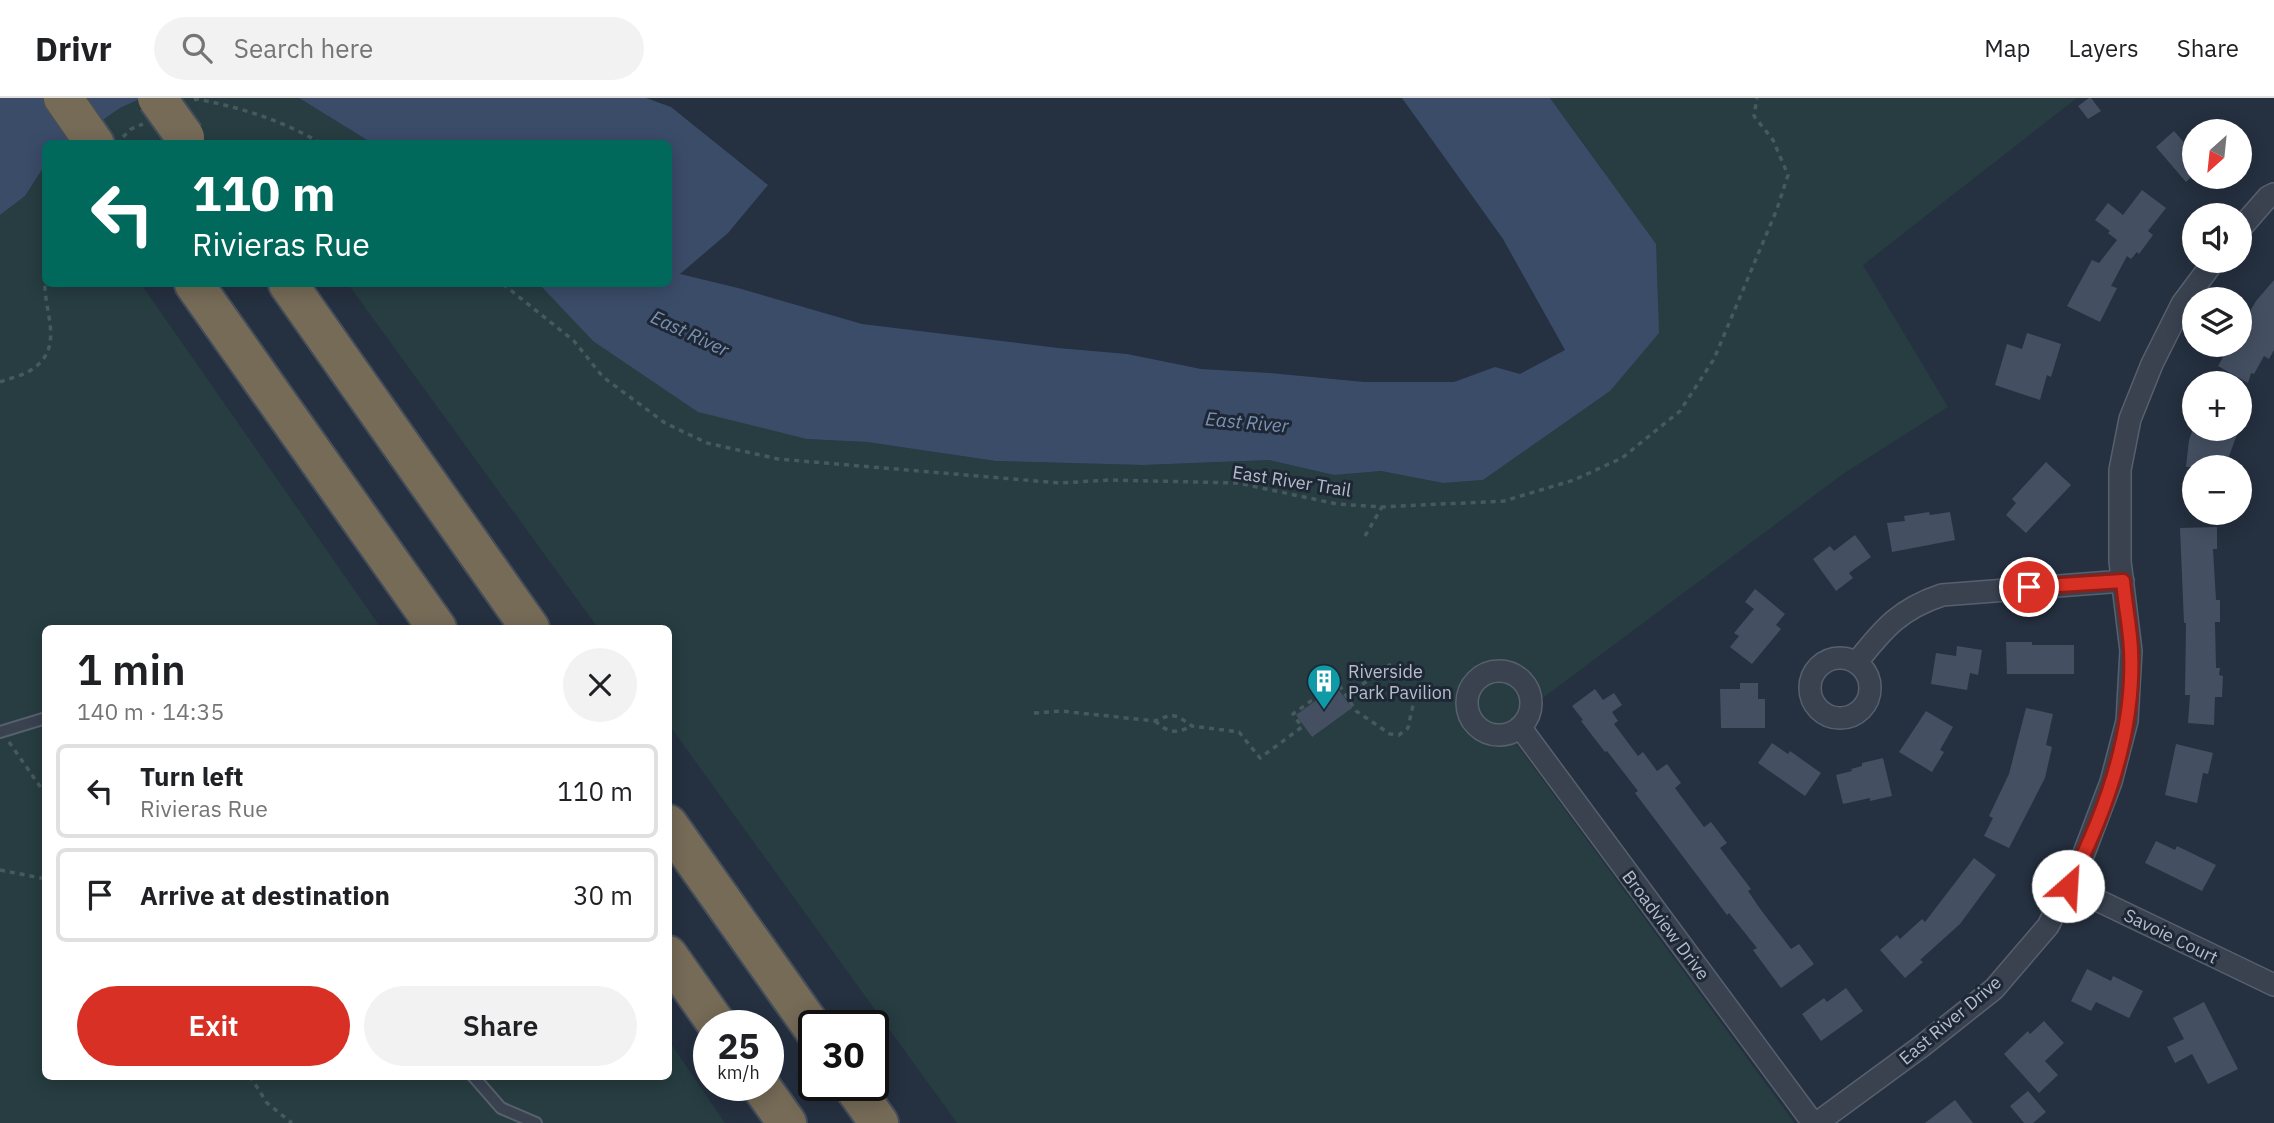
<!DOCTYPE html>
<html lang="en">
<head>
<meta charset="utf-8">
<style>
  body { margin:0; font-family:"IBM Plex Sans",sans-serif; background:#f2f2f2; color:#202124; height:100vh; display:flex; flex-direction:column; font-size:26px; white-space:nowrap }
  * { box-sizing:border-box; margin:0 }
  p { font-size:23px; color:#757577 }
  .icon { flex:none; width:38px; height:38px; fill:none; stroke:currentColor; stroke-width:2; stroke-linecap:round; stroke-linejoin:round }
  .map { position:relative; flex:1; overflow:hidden }
  .side { position:absolute; left:42px; top:527px; width:630px; height:455px; display:flex; flex-direction:column; background:#fff; border-radius:10px; box-shadow:0 4px 18px #0003 }
  .side>* { flex:none }
  .top-card { position:absolute; left:42px; top:42px; width:630px; height:147px; border-radius:10px; box-shadow:0 4px 18px #0003; background:#00695c; color:#fff; overflow:hidden }
  .needle { width:46px; rotate:207deg }
  .buttons { position:absolute; left:2182px; top:21px; display:grid; gap:14px }
  .buttons a { display:grid; place-items:center; width:70px; height:70px; border-radius:50%; background:#fff; box-shadow:0 4px 18px #0003; font-size:35px }
  .speed { position:absolute; left:693px; top:912px; display:flex; gap:14px; font-size:35px; font-weight:700; text-align:center }
  .speed>* { display:grid; place-content:center; width:91px; height:91px; border-radius:50%; background:#fff; box-shadow:0 4px 18px #0003; line-height:1 }
  .speed small { font-size:18px; font-weight:400 }
  .speed .limit { border:4px solid #111; border-radius:10px; background:#fff; color:#111 }
  .pin { position:absolute; display:grid; place-items:center; width:60px; height:60px; color:#fff; margin:-30px; border:4px solid #fff; border-radius:50%; box-shadow:0 2px 7px #0007 }
  .me { position:absolute; width:77px; margin:-38px; rotate:26deg; stroke-linejoin:round; filter:drop-shadow(0 0 5px #0008) }
  .turn { display:flex; align-items:center; gap:24px; height:147px; padding:0 35px; font-size:32px }
  .turn .icon { width:91px; height:91px; stroke-width:2.5 }
  .turn b { display:block; font-size:49px; line-height:60px }
  .round { display:grid; place-items:center; flex:none; width:74px; height:74px; border-radius:37px; background:#f2f2f2 }
  .summary { display:flex; align-items:center; justify-content:space-between; height:119px; padding:0 35px }
  h1 { font-size:42px; font-weight:600; line-height:52px }
  .action { display:flex; gap:14px; margin-top:auto; padding:14px 35px }
  .action a { flex:1; height:80px; border-radius:42px; background:#d93025; color:#fff; font-size:28px; font-weight:600; line-height:80px; text-align:center }
  .action a+a { background:#f2f2f2; color:#202124 }
  ul { padding:0; list-style:none }
  li { display:flex; align-items:center; gap:21px; height:94px; margin:0 14px 10px; padding:0 21px; border:4px solid #e0e0e0; border-radius:10px }
  li div { flex:1 }
  li b { display:block; font-size:26px }
  li em { font-style:normal }
  header { display:flex; align-items:center; gap:42px; box-sizing:border-box; height:98px; padding:0 35px; background:#fff; border-bottom:2px solid #e0e0e0 }
  header strong { font-size:33px }
  nav { display:flex; gap:38px; margin-inline-start:auto; font-size:24px }
  .search { width:490px; height:63px; background:#f2f2f2; display:flex; align-items:center; gap:18px; box-sizing:border-box; padding:0 24px; border-radius:38px; color:#757577; font-size:26px }
  .map>svg:first-child { display:block }
</style>
</head>
<body>
<header>
<strong>Drivr</strong>
<div class="search"><svg class="icon" aria-label="search" viewBox="0 0 24 24"><circle cx="10" cy="10" r="6"/><path d="M15 15l6 6"/></svg>Search here</div>
<nav><a>Map</a><a>Layers</a><a>Share</a></nav>
</header>
<div class="map">
<svg width="2274" height="1025" viewBox="0 0 2274 1025">
  <rect width="100%" height="100%" fill="#253040"/>
  <path fill="#273d41" d="M 142,0 L 299,0 L 372,45 L 70,46 L 120,10 Z
    M 1550,0 L 2077,0 L 1863,167 L 1948,309 L 1843,376 L 1504,629 L 1794,1024 L 1792,1025 L 957,1025 L 669,627 L 668,530 L 598,530 L 348,186 L 539,186 L 593,243 L 807,341 L 867,344 L 996,363 L 1143,367 L 1269,362 L 1334,377 L 1381,373 L 1443,385 L 1483,382 L 1610,293 L 1602,71 Z
    M 45,67 L 46,186 L 141,186 L 381,530 L 46,530 L 46,978 L 668,978 L 669,943 L 725,1025 L 0,1025 L 0,117 L 25,98 Z"/>
  <path fill="#3b4c69" d="M 0,0 L 142,0 L 120,10 L 70,45 L 46,46 L 45,67 L 25,98 L 0,117 Z
    M 299,0 L 646,0 L 671,9 L 768,87 L 728,135 L 680,176 L 738,190 L 862,226 L 1058,250 L 1127,256 L 1201,271 L 1269,275 L 1364,284 L 1454,284 L 1495,269 L 1520,276 L 1565,252 L 1503,141 L 1402,0 L 1550,0 L 1656,146 L 1659,235 L 1610,293 L 1483,382 L 1443,385 L 1381,373 L 1334,377 L 1269,362 L 1143,367 L 996,363 L 867,344 L 807,341 L 698,314 L 593,243 L 539,186 L 668,186 L 668,46 L 372,45 Z"/>
  <path fill="#445062" d="M 2089,0 L 2091,0 L 2101,13 L 2088,21 L 2078,8 Z
    M 2174,33 L 2194,56 L 2194,76 L 2186,84 L 2156,49 Z
    M 2142,92 L 2166,110 L 2148,133 L 2153,137 L 2139,156 L 2137,154 L 2131,161 L 2127,158 L 2111,188 L 2117,190 L 2100,224 L 2067,208 L 2092,162 L 2099,165 L 2117,142 L 2108,135 L 2110,133 L 2095,122 L 2108,105 L 2123,117 Z
    M 2274,182 L 2274,252 L 2269,261 L 2264,258 L 2254,276 L 2251,275 L 2248,285 L 2218,268 L 2230,247 L 2240,247 L 2240,230 L 2256,203 Z
    M 2027,235 L 2061,246 L 2051,279 L 2047,277 L 2040,302 L 1995,287 L 2007,246 L 2022,251 Z
    M 2193,331 L 2239,331 L 2225,369 L 2186,369 L 2189,342 Z
    M 2046,364 L 2071,387 L 2026,435 L 2006,417 L 2016,405 L 2012,401 Z
    M 1929,414 L 1930,417 L 1950,414 L 1955,442 L 1892,454 L 1887,425 L 1905,423 L 1904,418 Z
    M 2217,429 L 2217,451 L 2213,451 L 2216,502 L 2220,502 L 2220,524 L 2215,524 L 2216,570 L 2220,570 L 2219,577 L 2223,578 L 2222,599 L 2215,599 L 2214,627 L 2188,625 L 2190,597 L 2185,597 L 2186,525 L 2184,525 L 2180,430 Z
    M 1855,437 L 1871,459 L 1849,475 L 1853,480 L 1836,493 L 1813,461 L 1830,448 L 1834,453 Z
    M 1755,491 L 1785,516 L 1776,527 L 1781,531 L 1752,566 L 1730,549 L 1739,538 L 1734,535 L 1754,511 L 1745,504 Z
    M 2006,544 L 2032,544 L 2032,547 L 2074,547 L 2074,576 L 2007,576 Z
    M 1957,548 L 1982,552 L 1978,577 L 1970,575 L 1967,592 L 1931,586 L 1936,555 L 1956,558 Z
    M 1740,585 L 1758,585 L 1758,601 L 1765,601 L 1765,630 L 1721,630 L 1720,591 L 1740,591 Z
    M 1336,588 L 1352,610 L 1312,639 L 1296,617 Z
    M 1595,591 L 1603,602 L 1614,595 L 1622,607 L 1612,614 L 1618,623 L 1614,626 L 1638,658 L 1643,654 L 1657,673 L 1667,666 L 1681,685 L 1675,690 L 1704,729 L 1711,724 L 1727,745 L 1720,750 L 1751,791 L 1748,793 L 1761,812 L 1791,851 L 1799,846 L 1814,866 L 1781,890 L 1753,852 L 1757,850 L 1729,815 L 1727,817 L 1635,695 L 1638,693 L 1607,653 L 1605,654 L 1581,623 L 1583,622 L 1572,608 Z
    M 2026,610 L 2053,616 L 2046,647 L 2052,649 L 2045,680 L 2009,750 L 1984,738 L 1993,720 L 1989,718 L 2009,676 Z
    M 1926,613 L 1953,629 L 1940,652 L 1944,654 L 1932,674 L 1899,654 Z
    M 1772,645 L 1788,656 L 1790,653 L 1821,675 L 1805,698 L 1758,665 Z
    M 2176,646 L 2213,655 L 2208,676 L 2203,675 L 2197,705 L 2165,697 Z
    M 1883,660 L 1892,698 L 1870,703 L 1870,700 L 1843,706 L 1836,677 L 1852,673 L 1851,671 L 1862,668 L 1862,665 Z
    M 2156,743 L 2175,752 L 2177,748 L 2216,767 L 2202,793 L 2145,765 Z
    M 1974,760 L 1996,777 L 1960,826 L 1920,862 L 1923,864 L 1905,880 L 1880,852 L 1897,837 L 1900,841 L 1922,821 L 1925,824 Z
    M 2087,871 L 2111,883 L 2113,878 L 2143,893 L 2129,920 L 2096,904 L 2091,913 L 2071,903 Z
    M 1846,890 L 1863,913 L 1821,943 L 1802,916 L 1824,900 L 1827,904 Z
    M 2204,904 L 2238,971 L 2208,986 L 2192,956 L 2175,965 L 2167,949 L 2184,941 L 2173,920 Z
    M 2044,923 L 2064,945 L 2045,963 L 2058,977 L 2039,995 L 2004,956 L 2028,933 L 2030,936 Z
    M 2028,993 L 2046,1014 L 2033,1025 L 2024,1025 L 2010,1008 Z
    M 1955,1002 L 1973,1025 L 1925,1025 Z"/>
  <g fill="none" stroke-linecap="round" stroke-linejoin="round">
    <g stroke="#57606d" stroke-width="14">
      <path id="service" d="M 0,634 L 46,620
        M 473,978 L 501,1010 L 536,1025"/>
    </g>
    <g stroke="#57606d" stroke-width="24">
      <path id="minor" d="M 2240,131 L 2268,99 L 2274,96
        M1810 590a30 30 0 1 1 60 0a30 30 0 1 1-60 0Z
        M 1857,564 C 1884,530 1900,511 1942,497 L 2123,483
        M1467 605a32 32 0 1 1 64 0a32 32 0 1 1-64 0Z
        M 1520,629 L 1813,1025
        M 2068,788 L 2274,887
        M 1817,1025 L 1922,948 L 1994,891 L 2048,828 L 2081,763 L 2111,684 L 2127,623 L 2131,553 L 2120,463 L 2120,372 L 2130,321 L 2152,266 L 2182,206 L 2214,163"/>
    </g>
    <g stroke="#444d5a" stroke-width="42">
      <path id="motorway" d="M 63,0 L 95,46
        M 194,186 L 437,530
        M 288,186 L 530,530
        M 668,726 L 814,932
        M 668,857 L 718,928
        M 760,987 L 787,1025
        M 852,987 L 879,1025"/>
    </g>
    <path stroke="#465a5e" stroke-width="3.5" stroke-dasharray="5 5" stroke-linecap="butt" d="M 194,2 L 197,1 C 242,10 282,22 322,46
      M 123,39 L 131,31 L 143,26
      M 503,186 L 574,243 L 603,279 L 665,325 L 707,345 L 778,361 L 1060,385 L 1110,382 L 1238,385 L 1337,406 L 1382,409 L 1504,403 L 1574,382 L 1622,360 L 1680,313 L 1714,261 L 1777,111 L 1788,77 L 1773,42 L 1754,18 L 1757,0
      M 0,284 C 10,280 22,278 31,272 C 69,248 39,208 46,175
      M 1365,438 L 1382,409
      M 1346,598 L 1391,566
      M 1034,615 L 1061,613 L 1155,623 L 1170,617 L 1179,619 L 1192,628 L 1239,634 L 1260,660 L 1302,629 L 1293,616 L 1337,584 L 1356,613 L 1390,636 L 1399,637 L 1408,630 L 1415,598
      M 1155,623 C 1169,635 1175,636 1192,628
      M 9,644 L 46,697
      M 0,772 L 46,781
      M 250,978 L 267,1005 L 292,1025"/>
    <use href="#service" stroke="#3a4250" stroke-width="10"/>
    <use href="#minor" stroke="#3a4250" stroke-width="21"/>
    <use href="#motorway" stroke="#766b57" stroke-width="38"/>
    <g stroke="#444d5a" stroke-width="42" stroke-linecap="butt">
      <path id="motorway-bridge" d="M 157,0 L 185,39"/>
    </g>
    <use href="#motorway-bridge" stroke="#766b57" stroke-width="38"/>
  </g>
  <g fill="none" stroke-linecap="round" stroke-linejoin="round">
    <g stroke="#8d1f18" stroke-width="18">
      <path id="route" d="M 2029,489 L 2123,483 C 2125,506 2130,529 2131,552 C 2135,634 2105,717 2068,788"/>
    </g>
    <use href="#route" stroke="#d93025" stroke-width="12"/>
  </g>
  <defs>
    <g id="building-pin" transform="scale(1.75)"><path d="M0 17L-7.5 6A9.5 9.5 0 1 1 7.5 6Z" fill="#0f9aa8" stroke="#1e2735"/><path d="M-4-6H4V6H1V3H-1V6H-4ZM-2.5-4.3h1.7v1.8h-1.7ZM.8-4.3h1.7v1.8H.8ZM-2.5-1h1.7V.8h-1.7ZM.8-1h1.7V.8H.8Z" fill="#fff"/></g>
  </defs>
  <g fill-rule="evenodd">
    <use href="#building-pin" x="1324" y="583"/>
  </g>
  <g text-anchor="middle" dominant-baseline="central" stroke-width="6" stroke-linejoin="round" paint-order="stroke">
    <g font-size="18" fill="#b6bdca" stroke="#1e2735">
      <text transform="translate(1292 383) rotate(9)">East River Trail</text>
      <text transform="translate(1666 827) rotate(53)">Broadview Drive</text>
      <text transform="translate(2171 838) rotate(26)">Savoie Court</text>
      <text transform="translate(1950 922) rotate(-40)">East River Drive</text>
    </g>
    <g font-size="18" fill="#b6bdca" stroke="#1e2735" text-anchor="start">
      <text x="1348" y="573">Riverside<tspan x="1348" dy="21">Park Pavilion</tspan></text>
    </g>
    <g font-size="19" font-style="italic" fill="#7d92b2" stroke="#1e2735">
      <text transform="translate(690 235) rotate(25)">East River</text>
      <text transform="translate(1247 324) rotate(5)">East River</text>
    </g>
  </g>
</svg>
<div class="buttons">
<a><svg class="needle" viewBox="-14 -14 28 28"><path d="M0-13l5 13h-10z" fill="#e53935"/><path d="M0 13l5-13h-10z" fill="#757577"/></svg></a>
<a><svg class="icon" aria-label="sound" viewBox="0 0 24 24"><path d="M4 9h4l5-4v14l-5-4H4zM17 9q2 3 0 6"/></svg></a>
<a><svg class="icon" aria-label="layers" viewBox="0 0 24 24"><path d="M12 4l9 5-9 5-9-5zM3 14l9 5 9-5"/></svg></a>
<a>+</a>
<a>−</a>
</div>
<div class="speed"><div>25<small>km/h</small></div><div class="limit">30</div></div>
<div class="pin" style="left:2029px;top:489px;background:#d93025"><svg class="icon" aria-label="arrive" viewBox="0 0 24 24"><path d="M6 21V4h12l-3 4 3 4H6"/></svg></div>
<svg class="me" style="left:2068px;top:788px" viewBox="-20 -20 40 40"><circle r="19" fill="#fff"/><path d="M0-13L10 11 0 6-10 11z" fill="#d93025"/></svg>
<div class="top-card">
<div class="turn"><svg class="icon" aria-label="left" viewBox="0 0 24 24"><path d="M17 20v-9H6M10 6l-5 5 5 5"/></svg><div><b>110 m</b>Rivieras Rue</div></div>
</div>
<section class="side">
<div class="summary"><div><h1>1 min</h1><p>140 m · 14:35</p></div><a class="round"><svg class="icon" aria-label="close" viewBox="0 0 24 24"><path d="M6 6l12 12M18 6L6 18"/></svg></a></div>
<ul>
<li><svg class="icon" aria-label="left" viewBox="0 0 24 24"><path d="M17 20v-9H6M10 6l-5 5 5 5"/></svg><div><b>Turn left</b><p>Rivieras Rue</p></div><em>110 m</em></li>
<li><svg class="icon" aria-label="arrive" viewBox="0 0 24 24"><path d="M6 21V4h12l-3 4 3 4H6"/></svg><div><b>Arrive at destination</b></div><em>30 m</em></li>
</ul>
<div class="action"><a>Exit</a><a>Share</a></div>
</section>
</div>
</body>
</html>
